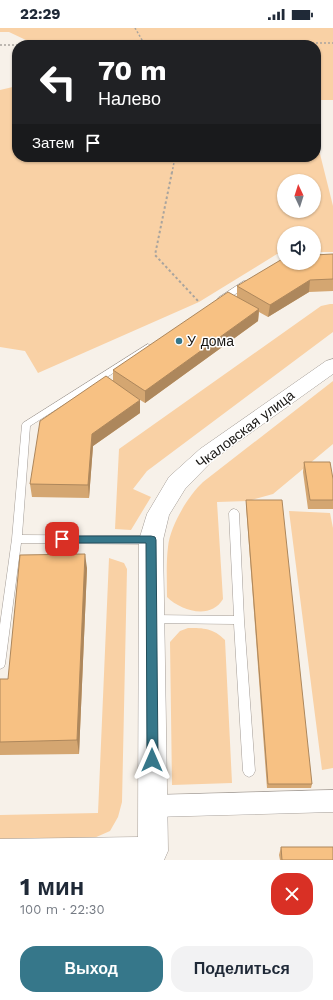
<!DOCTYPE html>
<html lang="ru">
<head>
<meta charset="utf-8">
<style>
  body { margin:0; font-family:"Work Sans",sans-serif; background:#f2f2f3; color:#1f2937; height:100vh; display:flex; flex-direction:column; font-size:15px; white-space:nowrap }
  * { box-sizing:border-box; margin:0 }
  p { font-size:13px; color:#747a83 }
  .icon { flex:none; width:22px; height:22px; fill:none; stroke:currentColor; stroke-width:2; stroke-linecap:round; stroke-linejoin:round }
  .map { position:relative; height:832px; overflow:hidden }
  .panel { display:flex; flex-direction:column; background:#fff; flex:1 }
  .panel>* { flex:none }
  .guide { position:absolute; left:12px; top:12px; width:309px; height:122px; border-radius:16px; box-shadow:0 1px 3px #0004; background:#202124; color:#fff; overflow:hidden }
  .needle { width:26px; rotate:356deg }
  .buttons { position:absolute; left:277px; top:146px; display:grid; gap:8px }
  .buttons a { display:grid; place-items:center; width:44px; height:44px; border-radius:50%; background:#fff; box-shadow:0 1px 3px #0004; font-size:20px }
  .pin { position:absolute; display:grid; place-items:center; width:34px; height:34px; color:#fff; margin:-17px; border-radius:8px; box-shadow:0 2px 6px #0006 }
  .me { position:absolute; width:44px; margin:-22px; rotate:0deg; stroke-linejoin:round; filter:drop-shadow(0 0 3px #0008) }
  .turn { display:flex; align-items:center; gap:14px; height:84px; padding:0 20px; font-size:18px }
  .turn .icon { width:52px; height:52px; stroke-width:2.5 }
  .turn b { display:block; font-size:28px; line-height:34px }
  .then { display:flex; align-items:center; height:38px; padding:0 20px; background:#0003; gap:8px; font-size:15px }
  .round { display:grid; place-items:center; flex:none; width:42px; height:42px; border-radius:16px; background:#f2f2f3 }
  .head { display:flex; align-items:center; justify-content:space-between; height:68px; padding:0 20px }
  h1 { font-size:24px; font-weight:700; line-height:30px }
  .cta { display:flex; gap:8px; margin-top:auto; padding:8px 20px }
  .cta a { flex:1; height:46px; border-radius:16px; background:#36778a; color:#fff; font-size:16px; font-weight:700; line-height:46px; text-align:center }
  .cta a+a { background:#f2f2f3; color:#1f2937 }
  .status { display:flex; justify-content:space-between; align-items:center; height:28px; padding:0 20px; background:#fff; direction:ltr }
  .status svg { height:11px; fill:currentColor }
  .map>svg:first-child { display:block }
</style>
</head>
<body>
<div class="status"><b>22:29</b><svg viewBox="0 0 49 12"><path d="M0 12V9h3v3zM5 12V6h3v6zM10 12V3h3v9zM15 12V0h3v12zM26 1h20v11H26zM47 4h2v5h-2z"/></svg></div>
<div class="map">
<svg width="333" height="832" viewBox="0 0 333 832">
  <rect width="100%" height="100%" fill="#f7f1e9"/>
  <path fill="#f9d1a5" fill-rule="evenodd" d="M 0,0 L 333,0 L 333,72 L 316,72 L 316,17 L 28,17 L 28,13 L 9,4 L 0,4 Z
    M 17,58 L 17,129 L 316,129 L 316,110 L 333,178 L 333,224 L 314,224 L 314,205 L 284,205 L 284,225 L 277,226 L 199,274 L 38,345 L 25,323 L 0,319 L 0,62 ZM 284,153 L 314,153 L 314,183 L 284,183 Z
    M 330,276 L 333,276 L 333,304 L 147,443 L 133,461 L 151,469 L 131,502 L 115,501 L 119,421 L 321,278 Z
    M 333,353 L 333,416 L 273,466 L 248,473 L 217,474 L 223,571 C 211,592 181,583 167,569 C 167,553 166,535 168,519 C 170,498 188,468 203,454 Z
    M 289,483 L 330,485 L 333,500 L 333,740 L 322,742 Z
    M 109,530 L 124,535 L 127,541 L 122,774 L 118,789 L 110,803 L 85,814 L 0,816 L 0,787 L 98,785 Z
    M 188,600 C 204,600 213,600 225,612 L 232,755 L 172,757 L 170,614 L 180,603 Z"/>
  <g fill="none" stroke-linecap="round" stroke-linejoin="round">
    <g stroke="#a39c96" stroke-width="1">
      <path id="service" d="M 244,253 L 250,253 L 251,255 L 224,274 L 218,274 L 217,272 L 218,270 Z
        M 148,316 L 152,319 L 151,321 L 30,398 L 22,507 L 150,508 L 153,509 L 155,512 L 153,515 L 150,516 L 21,515 L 5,636 L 4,639 L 0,641 L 0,597 L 12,511 L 22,397 L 23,395 Z
        M 234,481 L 237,482 L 239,485 L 244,592 L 255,743 L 253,747 L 249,749 L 245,747 L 243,743 L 234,596 L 152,595 L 148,594 L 147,591 L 148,588 L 152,587 L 234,588 L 229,485 L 231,482 Z"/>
    </g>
    <g stroke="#a39c96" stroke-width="1">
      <path id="minor" d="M 333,762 L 333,784 L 153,789 L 145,786 L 141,778 L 145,770 L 153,767 Z"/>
    </g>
    <g stroke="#a39c96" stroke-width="1">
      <path id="tertiary" d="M 333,331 L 333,346 L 214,431 L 185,461 L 169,487 L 163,512 L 168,823 L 164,832 L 0,832 L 0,811 L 138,809 L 139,512 L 147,486 L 169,449 L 200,421 L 326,333 Z"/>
    </g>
    <path stroke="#a9a49e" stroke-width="1.5" stroke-dasharray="2 2" stroke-linecap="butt" d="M 135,0 L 145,17
      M 0,17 L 333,15
      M 172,145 L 175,129"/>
    <path stroke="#a9a49e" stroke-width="2" stroke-dasharray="2.5 2.5" stroke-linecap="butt" d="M 172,144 L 155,227 L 199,274"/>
    <use href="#service" fill="#fff" fill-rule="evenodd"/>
    <use href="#minor" fill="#fff" fill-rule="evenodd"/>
    <use href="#tertiary" fill="#fff" fill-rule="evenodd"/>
  </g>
  <path fill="#d4a671" d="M 333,226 L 333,263 L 309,264 L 268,289 L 259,284 L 258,293 L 145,375 L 129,365 L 140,385 L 93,418 L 89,470 L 32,469 L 30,456 L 113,354 L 113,342 L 237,269 L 237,258 Z
    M 304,434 L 333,451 L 333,481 L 308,481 L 303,444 Z
    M 246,472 L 312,756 L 311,760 L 267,760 L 246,477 Z
    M 87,540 L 79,726 L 0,727 L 0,651 L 8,651 Z
    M 281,819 L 333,832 L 280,832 L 279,827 Z"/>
  <path fill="#ad875c" d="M 310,252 L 309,264 L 268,289 L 270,277 Z
    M 259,281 L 258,293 L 145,375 L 145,363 Z
    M 140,372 L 140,385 L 93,418 L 89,470 L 88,457 L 92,406 Z
    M 85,526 L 87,540 L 79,726 L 77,712 Z"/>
  <path fill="#f7c183" stroke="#ad875c" d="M 333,226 L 333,251 L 310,252 L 270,277 L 237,258 L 284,230 L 284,235 L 314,235 L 314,227 Z
    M 228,264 L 259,281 L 145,363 L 113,342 Z
    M 106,348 L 140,372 L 92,406 L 88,457 L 30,456 L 40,393 Z
    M 304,434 L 330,434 L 333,451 L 333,472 L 310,472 Z
    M 246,472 L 282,472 L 312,756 L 268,756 Z
    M 85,526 L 77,712 L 0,714 L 0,651 L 8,651 L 20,527 Z
    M 281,819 L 333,819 L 333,832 L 282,832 Z"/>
  <path fill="#36778a" stroke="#234d5a" d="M 62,508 L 151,508 L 155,509 L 156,512 L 158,732 L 157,735 L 152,737 L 148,735 L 147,732 L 146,515 L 62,515 L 58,514 L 57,511 L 58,509 Z"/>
  <circle fill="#36778a" stroke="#fff" stroke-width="1.5" cx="179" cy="313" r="4"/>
  <g text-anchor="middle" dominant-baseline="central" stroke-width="3" stroke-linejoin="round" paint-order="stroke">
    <g font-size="14" fill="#191714" stroke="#fff" text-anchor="start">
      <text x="187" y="313">У дома</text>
    </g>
    <g font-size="14" fill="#191714" stroke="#fff">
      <text transform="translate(245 401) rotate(-37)">Чкаловская улица</text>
    </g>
  </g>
</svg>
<div class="buttons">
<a><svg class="needle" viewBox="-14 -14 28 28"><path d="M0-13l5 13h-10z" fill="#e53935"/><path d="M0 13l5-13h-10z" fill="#747a83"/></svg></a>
<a><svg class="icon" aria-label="sound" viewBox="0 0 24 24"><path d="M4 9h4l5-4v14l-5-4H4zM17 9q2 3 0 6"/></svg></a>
</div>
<div class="pin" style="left:62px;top:511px;background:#d93025"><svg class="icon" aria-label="arrive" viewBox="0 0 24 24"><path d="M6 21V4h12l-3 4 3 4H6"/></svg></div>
<svg class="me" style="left:152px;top:732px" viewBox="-20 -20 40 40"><path d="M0-17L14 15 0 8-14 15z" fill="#36778a" stroke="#fff" stroke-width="4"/></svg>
<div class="guide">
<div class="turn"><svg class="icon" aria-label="left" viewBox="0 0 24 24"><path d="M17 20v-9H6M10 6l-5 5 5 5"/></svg><div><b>70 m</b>Налево</div></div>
<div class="then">Затем<svg class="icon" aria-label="arrive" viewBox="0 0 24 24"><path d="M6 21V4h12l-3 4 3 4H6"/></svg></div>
</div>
</div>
<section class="panel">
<div class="head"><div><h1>1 мин</h1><p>100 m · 22:30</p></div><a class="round" style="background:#d93025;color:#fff"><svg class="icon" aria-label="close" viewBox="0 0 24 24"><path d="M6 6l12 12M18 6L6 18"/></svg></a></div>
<div class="cta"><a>Выход</a><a>Поделиться</a></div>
</section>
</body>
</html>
